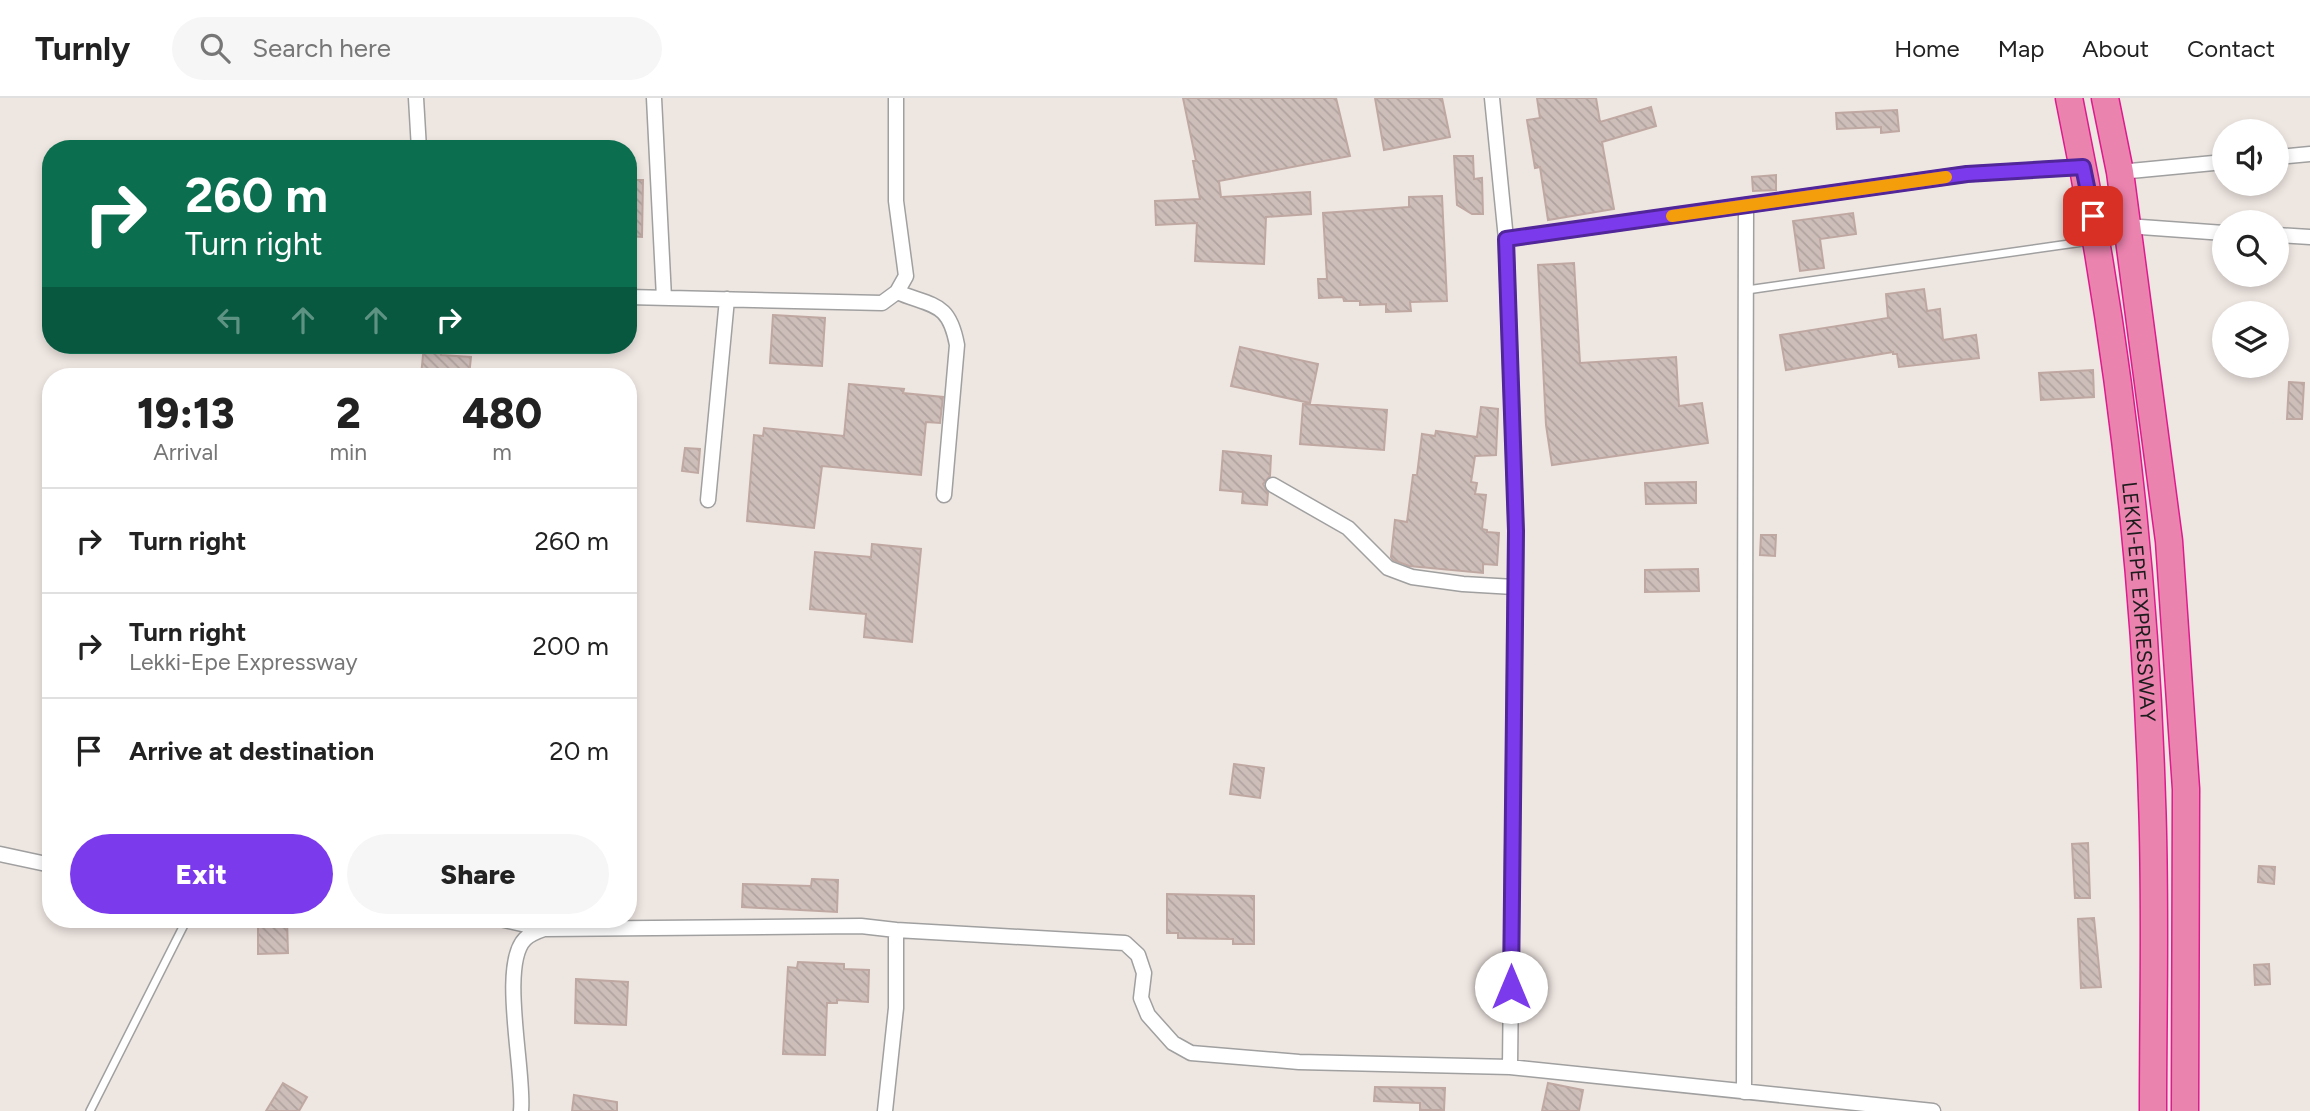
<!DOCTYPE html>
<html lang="en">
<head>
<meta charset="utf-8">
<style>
  body { margin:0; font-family:Figtree,sans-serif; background:#f6f6f6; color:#222; height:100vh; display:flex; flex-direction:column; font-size:26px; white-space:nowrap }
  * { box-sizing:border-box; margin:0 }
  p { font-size:23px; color:#767676 }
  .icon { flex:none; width:38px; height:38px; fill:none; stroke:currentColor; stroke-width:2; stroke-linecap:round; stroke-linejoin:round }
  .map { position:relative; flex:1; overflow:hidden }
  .drawer { position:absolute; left:42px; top:270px; width:595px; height:560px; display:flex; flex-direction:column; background:#fff; border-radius:28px; box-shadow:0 4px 10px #0003 }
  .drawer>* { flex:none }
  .hud { position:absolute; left:42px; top:42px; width:595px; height:214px; border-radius:28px; box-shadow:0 4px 10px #0003; background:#0b6e4f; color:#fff; overflow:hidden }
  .buttons { position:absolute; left:2212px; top:21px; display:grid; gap:14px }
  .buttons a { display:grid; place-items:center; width:77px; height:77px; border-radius:50%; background:#fff; box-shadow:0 4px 10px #0003; font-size:35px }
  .pin { position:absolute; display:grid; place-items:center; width:60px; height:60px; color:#fff; margin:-30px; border-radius:14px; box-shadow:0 4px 10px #0006 }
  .me { position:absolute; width:77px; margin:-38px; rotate:0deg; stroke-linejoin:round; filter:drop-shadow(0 0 5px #0008) }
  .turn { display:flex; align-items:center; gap:24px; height:147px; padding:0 28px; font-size:32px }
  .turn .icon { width:91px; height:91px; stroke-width:2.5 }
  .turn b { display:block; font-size:49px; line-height:60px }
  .lanes { display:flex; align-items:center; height:66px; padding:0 28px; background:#0003; justify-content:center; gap:35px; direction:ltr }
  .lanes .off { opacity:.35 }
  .eta { display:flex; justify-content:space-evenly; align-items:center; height:119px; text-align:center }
  .eta b { font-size:42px; font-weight:800; line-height:49px }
  .action { display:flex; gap:14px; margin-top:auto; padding:14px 28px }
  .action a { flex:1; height:80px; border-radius:42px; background:#7c3aed; color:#fff; font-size:28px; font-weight:800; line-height:80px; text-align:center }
  .action a+a { background:#f6f6f6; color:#222 }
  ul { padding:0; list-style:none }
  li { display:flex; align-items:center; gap:21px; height:105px; padding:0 28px; border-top:2px solid #e0e0e0 }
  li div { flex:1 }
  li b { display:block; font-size:26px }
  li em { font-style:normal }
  header { display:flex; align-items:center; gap:42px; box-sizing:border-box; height:98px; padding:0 35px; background:#fff; border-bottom:2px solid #e0e0e0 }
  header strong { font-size:33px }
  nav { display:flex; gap:38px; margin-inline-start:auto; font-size:24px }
  .search { width:490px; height:63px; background:#f6f6f6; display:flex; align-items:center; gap:18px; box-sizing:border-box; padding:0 24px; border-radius:38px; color:#767676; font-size:26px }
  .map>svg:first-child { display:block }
</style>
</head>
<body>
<header>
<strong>Turnly</strong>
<div class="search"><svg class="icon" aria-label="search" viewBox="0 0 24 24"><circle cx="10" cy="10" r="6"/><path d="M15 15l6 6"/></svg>Search here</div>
<nav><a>Home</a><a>Map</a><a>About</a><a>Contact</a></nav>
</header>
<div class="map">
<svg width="2310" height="1013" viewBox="0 0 2310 1013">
  <defs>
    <pattern id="building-back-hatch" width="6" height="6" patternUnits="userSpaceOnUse" patternTransform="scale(1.75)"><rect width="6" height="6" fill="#cebeba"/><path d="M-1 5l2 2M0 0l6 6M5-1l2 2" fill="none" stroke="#b0a39f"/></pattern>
  </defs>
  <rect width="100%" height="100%" fill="#eee6e1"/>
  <path fill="url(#building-back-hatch)" stroke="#c0a8a2" stroke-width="2" d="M 1183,0 L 1336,0 L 1350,58 L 1219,83 L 1221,99 L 1310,94 L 1311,116 L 1266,119 L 1264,166 L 1195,163 L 1197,125 L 1156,127 L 1155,103 L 1200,101 L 1193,63 L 1196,63 Z
    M 1375,0 L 1442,0 L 1450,39 L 1384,52 Z
    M 1537,0 L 1596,0 L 1600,24 L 1651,9 L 1656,28 L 1602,44 L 1614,111 L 1548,122 L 1540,69 L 1535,70 L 1527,22 L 1540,20 Z
    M 1897,12 L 1899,33 L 1881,35 L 1881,29 L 1837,31 L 1836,15 Z
    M 1454,58 L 1473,58 L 1474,81 L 1482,80 L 1483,116 L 1472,116 L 1457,107 Z
    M 1776,77 L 1776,92 L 1753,93 L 1752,79 Z
    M 628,82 L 643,82 L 642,139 L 628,138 Z
    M 1442,98 L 1447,203 L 1410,204 L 1411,213 L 1386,214 L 1386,206 L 1360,207 L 1360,203 L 1344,203 L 1343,199 L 1319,200 L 1318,181 L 1327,181 L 1323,115 L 1409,109 L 1409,99 Z
    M 1853,115 L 1856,136 L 1820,141 L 1824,170 L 1800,173 L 1793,123 Z
    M 1574,165 L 1580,265 L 1676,259 L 1679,308 L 1702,305 L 1708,345 L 1552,367 L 1546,327 L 1538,167 Z
    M 1924,191 L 1927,213 L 1940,211 L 1943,242 L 1976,237 L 1979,260 L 1899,269 L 1897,256 L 1893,256 L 1893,254 L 1786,272 L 1780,237 L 1888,220 L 1886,196 Z
    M 773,217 L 825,220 L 822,268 L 770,265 Z
    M 424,247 L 442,247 L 441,257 L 471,259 L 469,278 L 421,278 Z
    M 1240,249 L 1318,266 L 1310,305 L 1231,288 Z
    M 2093,272 L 2094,299 L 2041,302 L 2039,275 Z
    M 2289,284 L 2304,285 L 2302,321 L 2287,321 Z
    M 849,286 L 904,291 L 903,295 L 943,299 L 940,325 L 926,324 L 921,377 L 822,368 L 814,430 L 747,423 L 754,337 L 763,338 L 764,330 L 844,338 Z
    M 1303,306 L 1387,312 L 1384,352 L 1300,346 Z
    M 1481,309 L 1498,311 L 1496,357 L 1475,358 L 1471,384 L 1477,385 L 1475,396 L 1486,397 L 1482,431 L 1487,432 L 1487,434 L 1499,435 L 1497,467 L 1483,466 L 1483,475 L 1409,468 L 1393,462 L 1391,459 L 1395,422 L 1407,424 L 1413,377 L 1417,377 L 1422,336 L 1435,338 L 1436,333 L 1477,339 Z
    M 685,350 L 700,351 L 698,375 L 682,373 Z
    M 1223,353 L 1271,358 L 1270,378 L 1263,386 L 1268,395 L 1267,407 L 1242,405 L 1243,394 L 1220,392 Z
    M 1696,384 L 1696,405 L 1646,406 L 1645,385 Z
    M 1761,437 L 1776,437 L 1775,458 L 1760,457 Z
    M 872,446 L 921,451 L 912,544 L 864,539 L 866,516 L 810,511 L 815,454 L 871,459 Z
    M 1698,471 L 1699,493 L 1645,494 L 1645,472 Z
    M 1234,666 L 1264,670 L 1260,700 L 1230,696 Z
    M 2088,745 L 2090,800 L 2075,800 L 2072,746 Z
    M 2259,768 L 2275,769 L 2274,786 L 2258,784 Z
    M 812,781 L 838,782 L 837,814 L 742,809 L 743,786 L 811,788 Z
    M 1167,796 L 1254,798 L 1254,846 L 1233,846 L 1233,841 L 1178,840 L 1178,835 L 1167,835 Z
    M 2094,820 L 2101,889 L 2081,890 L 2078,821 Z
    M 258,821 L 287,821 L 288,855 L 258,856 Z
    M 798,864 L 844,866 L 844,871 L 869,872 L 868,904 L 837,902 L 837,905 L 827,905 L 825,957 L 783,956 L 788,869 L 797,870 Z
    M 2269,866 L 2270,886 L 2255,887 L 2254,867 Z
    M 576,881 L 628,884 L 626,927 L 575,925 Z
    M 283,985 L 307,999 L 299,1013 L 266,1013 Z
    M 1548,985 L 1583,992 L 1579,1013 L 1542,1013 Z
    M 1375,989 L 1445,990 L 1444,1012 L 1420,1012 L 1420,1005 L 1374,1003 Z
    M 574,997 L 617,1004 L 617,1013 L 572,1013 Z"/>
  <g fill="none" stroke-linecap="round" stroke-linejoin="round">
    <g stroke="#a0a0a0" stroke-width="10">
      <path id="lane" d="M 1747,192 L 2090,143
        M 90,1013 L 187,821"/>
    </g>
    <g stroke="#a0a0a0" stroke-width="17">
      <path id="street" d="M 416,0 L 419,51
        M 654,0 L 664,200
        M 1492,0 L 1506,141 L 1516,433 L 1510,969
        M 2277,59 L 2310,56
        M 2120,74 L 2224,64
        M 2127,128 L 2224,135
        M 2277,137 L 2310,139
        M 1506,141 L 1967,76 L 2083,69
        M 897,194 C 934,209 949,204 957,247 L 944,397
        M 628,199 L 882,205 L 897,194 L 906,178 L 896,103 L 896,0
        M 1273,387 L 1348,430 L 1388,470 L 1412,479 L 1463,486 L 1514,489
        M 708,402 L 727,201
        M 0,756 L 51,767
        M 500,821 L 544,831
        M 896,832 L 1125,845 L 1138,857 L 1144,875 L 1141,900 L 1148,917 L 1173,945 L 1191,955 L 1299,964 L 1510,969 L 1933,1013
        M 1744,994 L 1746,107
        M 521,1013 C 525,975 499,867 525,841 C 530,836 538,833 544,831 L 861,828 L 896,832 L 896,910 L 885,1013"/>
    </g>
    <g stroke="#df1a8e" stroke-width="29">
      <g id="highway">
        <path id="s1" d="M 2069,0 C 2117,231 2145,466 2152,702 C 2156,805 2153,909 2153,1013"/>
        <path d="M 2105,0 L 2120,74 L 2169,443 L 2186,691 L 2185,1013"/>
      </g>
    </g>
    <use href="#lane" stroke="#fff" stroke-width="7"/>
    <use href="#street" stroke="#fff" stroke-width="14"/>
    <use href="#highway" stroke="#eb83af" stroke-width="26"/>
  </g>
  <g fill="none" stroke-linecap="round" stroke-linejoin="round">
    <g stroke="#51269a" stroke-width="18">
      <path id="route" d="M 1511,889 L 1516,433 L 1506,141 L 1967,76 L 2083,69 L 2093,118"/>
    </g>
    <use href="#route" stroke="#7c3aed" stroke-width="12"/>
    <path stroke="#f59e0b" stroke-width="12" d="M 1672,118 L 1946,79"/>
  </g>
  <g text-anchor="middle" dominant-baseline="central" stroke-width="6" stroke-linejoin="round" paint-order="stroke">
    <g font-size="21" fill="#1c1c1c" stroke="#fff">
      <text stroke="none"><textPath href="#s1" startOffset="509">LEKKI-EPE EXPRESSWAY</textPath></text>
    </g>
  </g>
</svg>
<div class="buttons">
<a><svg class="icon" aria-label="sound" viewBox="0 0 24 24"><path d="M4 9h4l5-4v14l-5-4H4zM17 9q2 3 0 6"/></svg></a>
<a><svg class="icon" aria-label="search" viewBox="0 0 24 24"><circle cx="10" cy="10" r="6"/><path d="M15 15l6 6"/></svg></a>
<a><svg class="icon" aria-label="layers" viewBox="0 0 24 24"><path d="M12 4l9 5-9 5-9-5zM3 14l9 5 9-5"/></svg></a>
</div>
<div class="pin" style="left:2093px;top:118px;background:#d93025"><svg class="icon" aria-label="arrive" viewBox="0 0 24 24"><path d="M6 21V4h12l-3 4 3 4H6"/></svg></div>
<svg class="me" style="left:1511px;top:889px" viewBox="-20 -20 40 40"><circle r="19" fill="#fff"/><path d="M0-13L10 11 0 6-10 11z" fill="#7c3aed"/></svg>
<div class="hud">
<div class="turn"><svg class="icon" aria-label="right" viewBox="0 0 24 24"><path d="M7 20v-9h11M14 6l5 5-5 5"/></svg><div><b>260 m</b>Turn right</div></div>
<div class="lanes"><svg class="icon off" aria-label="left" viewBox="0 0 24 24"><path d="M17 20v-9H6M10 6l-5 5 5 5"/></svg><svg class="icon off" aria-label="ahead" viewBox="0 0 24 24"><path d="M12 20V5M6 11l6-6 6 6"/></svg><svg class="icon off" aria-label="ahead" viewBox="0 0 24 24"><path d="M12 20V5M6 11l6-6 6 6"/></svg><svg class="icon" aria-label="right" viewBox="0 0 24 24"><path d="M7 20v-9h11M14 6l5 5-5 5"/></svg></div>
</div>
<section class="drawer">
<div class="eta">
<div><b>19:13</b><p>Arrival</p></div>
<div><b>2</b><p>min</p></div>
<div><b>480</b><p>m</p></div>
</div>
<ul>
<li><svg class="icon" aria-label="right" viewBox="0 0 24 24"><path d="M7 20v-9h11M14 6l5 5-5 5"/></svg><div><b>Turn right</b></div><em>260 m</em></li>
<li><svg class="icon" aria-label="right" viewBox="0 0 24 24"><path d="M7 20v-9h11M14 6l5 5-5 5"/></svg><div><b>Turn right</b><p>Lekki-Epe Expressway</p></div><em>200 m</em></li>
<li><svg class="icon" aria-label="arrive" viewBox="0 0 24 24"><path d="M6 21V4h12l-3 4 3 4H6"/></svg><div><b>Arrive at destination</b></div><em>20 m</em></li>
</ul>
<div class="action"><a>Exit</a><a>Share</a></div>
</section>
</div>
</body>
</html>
